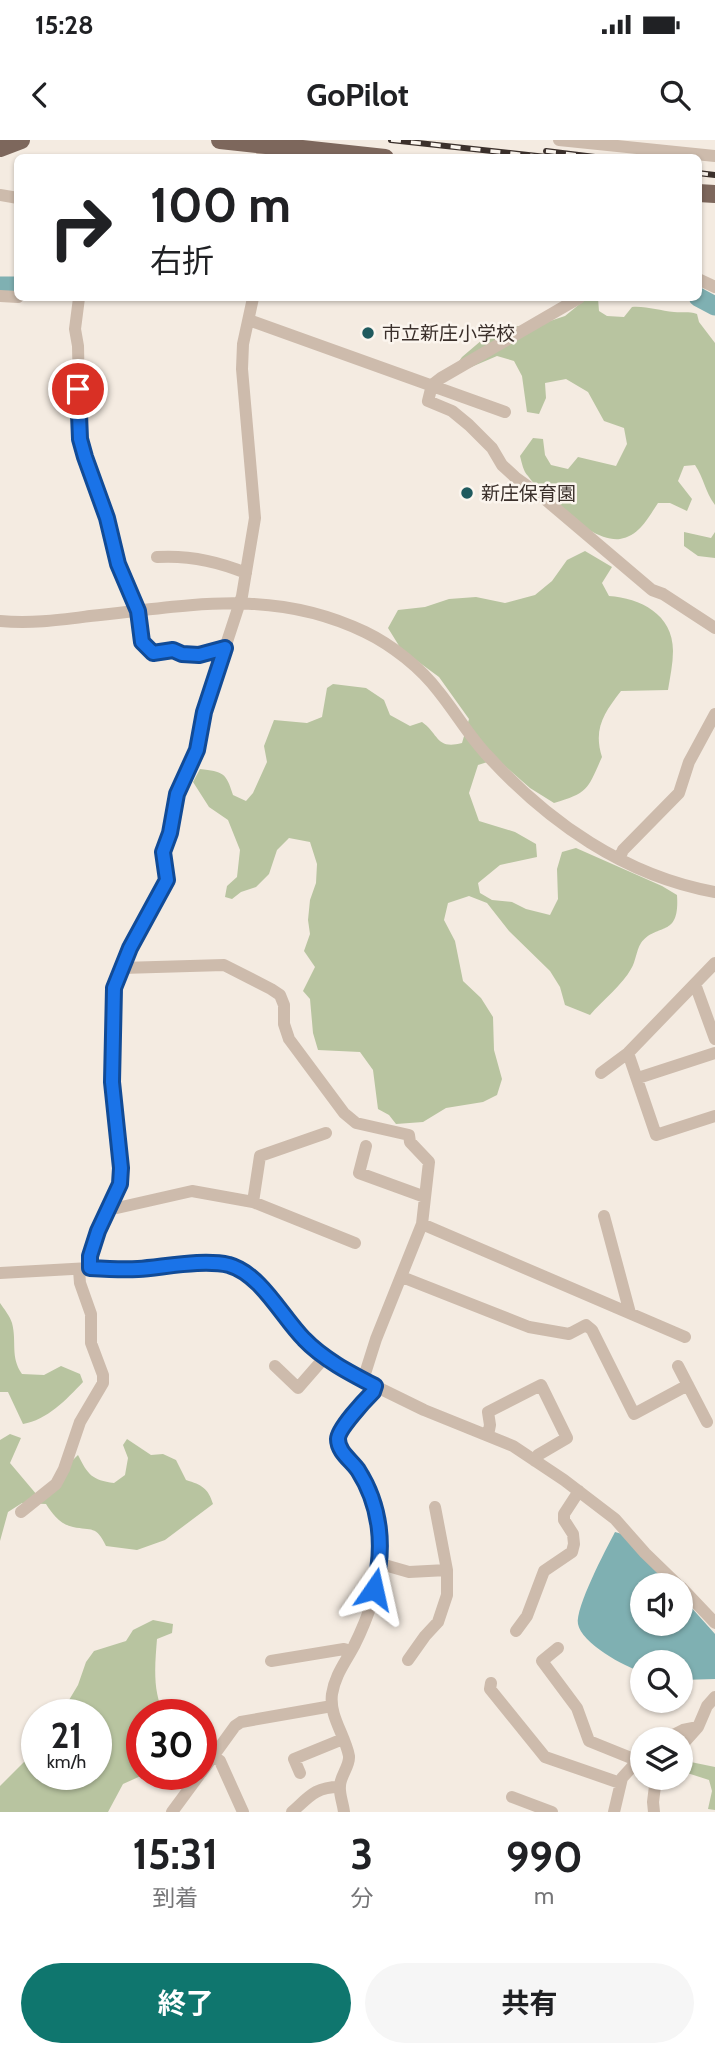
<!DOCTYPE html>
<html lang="ja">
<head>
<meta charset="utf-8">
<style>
  body { margin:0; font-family:Cabin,"Noto Sans JP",sans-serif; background:#f6f6f6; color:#202124; height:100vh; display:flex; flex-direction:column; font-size:26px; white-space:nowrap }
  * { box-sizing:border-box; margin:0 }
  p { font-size:23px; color:#757577 }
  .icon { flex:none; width:38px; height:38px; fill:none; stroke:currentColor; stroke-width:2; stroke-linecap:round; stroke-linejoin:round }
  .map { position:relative; height:1672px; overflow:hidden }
  .details { display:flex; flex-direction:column; background:#fff; flex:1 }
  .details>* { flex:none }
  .guide { position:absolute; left:14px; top:14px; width:688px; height:147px; border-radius:10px; box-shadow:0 2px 5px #0004; background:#fff; color:#202124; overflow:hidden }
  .buttons { position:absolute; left:630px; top:1433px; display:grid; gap:14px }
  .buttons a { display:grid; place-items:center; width:63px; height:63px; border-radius:50%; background:#fff; box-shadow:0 2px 5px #0004; font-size:35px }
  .speed { position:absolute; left:21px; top:1559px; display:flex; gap:14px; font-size:35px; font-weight:700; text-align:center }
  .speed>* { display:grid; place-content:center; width:91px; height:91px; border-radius:50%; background:#fff; box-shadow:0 2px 5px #0004; line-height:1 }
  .speed small { font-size:18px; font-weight:400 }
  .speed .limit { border:10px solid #d22; background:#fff; color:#111 }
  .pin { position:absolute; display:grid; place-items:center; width:60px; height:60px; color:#fff; margin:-30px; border:4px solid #fff; border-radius:50%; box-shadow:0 2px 7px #0007 }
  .me { position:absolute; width:77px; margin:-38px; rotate:11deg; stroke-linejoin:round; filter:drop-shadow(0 0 5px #0008) }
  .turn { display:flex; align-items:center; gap:24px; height:147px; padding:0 21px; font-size:32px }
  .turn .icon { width:91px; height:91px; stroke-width:2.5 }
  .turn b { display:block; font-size:49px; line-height:60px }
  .eta { display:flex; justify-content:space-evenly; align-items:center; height:119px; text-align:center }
  .eta b { font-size:42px; font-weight:700; line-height:49px }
  .button { display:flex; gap:14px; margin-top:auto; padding:14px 21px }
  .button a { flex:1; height:80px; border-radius:42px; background:#0f766e; color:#fff; font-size:28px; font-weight:700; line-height:80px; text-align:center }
  .button a+a { background:#f6f6f6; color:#202124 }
  .status { display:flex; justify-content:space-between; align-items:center; height:49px; padding:0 35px; background:#fff; direction:ltr }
  .status svg { height:19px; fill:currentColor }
  header { display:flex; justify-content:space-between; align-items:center; height:91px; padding:0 21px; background:#fff; font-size:32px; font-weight:700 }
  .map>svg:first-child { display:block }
</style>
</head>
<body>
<div class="status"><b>15:28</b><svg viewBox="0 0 49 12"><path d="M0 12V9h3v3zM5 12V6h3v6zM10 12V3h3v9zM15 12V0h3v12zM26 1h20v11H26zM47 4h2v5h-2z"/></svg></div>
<header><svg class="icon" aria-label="back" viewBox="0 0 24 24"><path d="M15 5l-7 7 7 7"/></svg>GoPilot<svg class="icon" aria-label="search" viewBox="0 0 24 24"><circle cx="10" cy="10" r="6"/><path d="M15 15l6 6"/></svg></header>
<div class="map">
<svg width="715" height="1672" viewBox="0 0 715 1672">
  <rect width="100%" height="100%" fill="#f4ebe1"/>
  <path fill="#b8c4a0" d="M 587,158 L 598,158 L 599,171 L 607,176 L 624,177 L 632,167 C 647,166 660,171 674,172 C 683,173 688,171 697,174 L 699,182 L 715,203 L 715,365 C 705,352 704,338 695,325 L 684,326 L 678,341 L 692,359 L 687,371 L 670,363 L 658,363 C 648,378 639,396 620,399 C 593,403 543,357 528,336 C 523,331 522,323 520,316 L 533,298 L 543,299 L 545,315 L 551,325 L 568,329 L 578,317 L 616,326 L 627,304 L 624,288 L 604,281 L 588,252 L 566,239 L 545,243 L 546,258 L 539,274 L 527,272 L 522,236 L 514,221 L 497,216 L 469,228 L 457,224 L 462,217 L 496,188 L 541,184 L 565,176 Z
    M 684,392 L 711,398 L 715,392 L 715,418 L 698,416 L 684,406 Z
    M 585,411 L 612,427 L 602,443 L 609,456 C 640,458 673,474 673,511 C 673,524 670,537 668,550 L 621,551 C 604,573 593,589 602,617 C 588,648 589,653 554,663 L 530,648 L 497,619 L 478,625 L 469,653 L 479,681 L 515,692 L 536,704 L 537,717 L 500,725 L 478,743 L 480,753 L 492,760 L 512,762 L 526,769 L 550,775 L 558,759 L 557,729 L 562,712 L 576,708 L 662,746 L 677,755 C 680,799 657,782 641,803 C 636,811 636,821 631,829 C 623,844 602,861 590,875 L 565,865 L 560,847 L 550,831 L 509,791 L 487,763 L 469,756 L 448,763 L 444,780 L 455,801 L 463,841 L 481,858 L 493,877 L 494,910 L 502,939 L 497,955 L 483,962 L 446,968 L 423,982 L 396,984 L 389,975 L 378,969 L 373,930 L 360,912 L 318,910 L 313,893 L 310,859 L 303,851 L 315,827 L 304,811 L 310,794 L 308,780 L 310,760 L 316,743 L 317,724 L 310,702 L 289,698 L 277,710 L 269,734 L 256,747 L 241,752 L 232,759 L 225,757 L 227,746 L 237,737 L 240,710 L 228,680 L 209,667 L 193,642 L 200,629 C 223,632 226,632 233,655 L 246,661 L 253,653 L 267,622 L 264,606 L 274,580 L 307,583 L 322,577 L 327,548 L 333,544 L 366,548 L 384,560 L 390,575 L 410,586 L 422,582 C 439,594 436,610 462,603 L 469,579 L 439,537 L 401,509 L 388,488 L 398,470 L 425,467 L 449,459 L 476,457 L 505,463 L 535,455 L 552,441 L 567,420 Z
    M 0,1163 C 4,1169 10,1176 12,1183 C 17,1202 10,1217 22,1234 L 44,1235 L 61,1226 L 80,1234 L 83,1242 C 66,1260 47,1280 23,1284 L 8,1252 L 0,1252 Z
    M 10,1294 L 21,1298 L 10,1323 L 37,1355 L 78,1315 C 88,1335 92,1340 114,1343 L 125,1335 L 128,1318 L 123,1305 L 127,1299 L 151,1315 L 163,1314 L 176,1320 L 186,1340 C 202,1345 208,1348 213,1364 L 165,1400 L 137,1410 L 106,1406 C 96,1385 92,1391 73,1387 C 60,1384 53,1375 46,1364 L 22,1363 L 8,1372 L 0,1401 L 0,1300 Z
    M 153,1480 L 173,1484 L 172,1493 L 157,1499 C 155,1524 152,1553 165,1575 L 142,1575 L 143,1635 L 123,1644 L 108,1672 L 0,1672 L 0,1646 L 37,1609 L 37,1634 L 96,1634 L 96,1575 L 53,1575 L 66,1565 L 78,1545 L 86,1522 L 94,1511 L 126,1501 L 133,1490 Z
    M 681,1620 L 715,1627 L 715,1670 L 708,1669 L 712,1651 L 709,1640 L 681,1631 Z"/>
  <path fill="#7fb0b2" d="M 615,1392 L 622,1394 L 672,1445 L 642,1446 L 642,1484 L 681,1484 L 681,1456 L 715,1494 L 715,1539 L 681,1540 L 681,1522 L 642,1522 L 642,1532 C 625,1527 581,1503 578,1484 C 575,1468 606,1409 615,1392 Z"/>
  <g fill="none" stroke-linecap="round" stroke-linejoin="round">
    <path stroke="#7fb0b2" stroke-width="19" d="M 0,146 L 18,146
      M 698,157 L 715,166"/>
    <path stroke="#cdbbac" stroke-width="12" d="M 559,0 L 715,16
      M 262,18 L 263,0
      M 0,55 L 18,58
      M 698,139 L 715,147
      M 0,156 L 18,157
      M 79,158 L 75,189 L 78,206 L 80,299 L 92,340 L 107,378 L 118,424 L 138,471 L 142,502 L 153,513 L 173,510 L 182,515 L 199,515 L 225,508
      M 579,158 L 441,238 L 432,245 L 428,261 L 452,271 L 469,285 L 492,308 L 502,325 L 515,337 L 540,355 L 652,450 L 663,454 L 715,488
      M 249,180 L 505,272
      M 157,417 C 188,415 217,421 246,433
      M 0,481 C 31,484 59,480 90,476 C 188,466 272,447 365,492 C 392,505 421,528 439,552 C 456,573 469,596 487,615 C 548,682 625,736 715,752
      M 619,719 L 623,710 L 679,653 L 689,622 L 715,574
      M 122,828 L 224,825 L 271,849 L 280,855 L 284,865 L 284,884 L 289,899 L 344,973 L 356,983 L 409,995 L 410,1002 L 429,1022 L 422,1084 L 376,1199 L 363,1240
      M 695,844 L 715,899
      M 628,913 L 656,995 L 715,976
      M 601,933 L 628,913 L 715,823
      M 638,938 L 715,913
      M 366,1006 L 359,1033 L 425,1057
      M 253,1062 L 260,1016 L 326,993
      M 111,1065 L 117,1068 L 192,1051 L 253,1062 L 355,1103
      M 604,1076 L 630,1173
      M 422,1084 L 685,1197
      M 90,1128 L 90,1117 L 98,1091 L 117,1052 L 121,1028 L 112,942 L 114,848 L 130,808 L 167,740 L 163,712 L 170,693 L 177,654 L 197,610 L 204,572 L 242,456 L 255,378 L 242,229 L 243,204 L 253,158
      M 0,1133 L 90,1128 L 134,1129 L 213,1124 L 230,1126 L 242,1131 L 258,1145 L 277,1165 L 303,1199 L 325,1217 L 375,1246 L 424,1270 L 513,1306 L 564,1340 L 615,1379 L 645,1413 L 679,1446
      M 402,1137 L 529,1187 L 569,1194 L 586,1185 L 592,1190 L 634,1274 L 688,1245
      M 275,1226 L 298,1248 L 325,1217
      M 678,1226 L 707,1282
      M 488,1295 L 490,1285 L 488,1272 L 541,1245 L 567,1298 L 538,1315 L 535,1321
      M 21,1372 L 56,1344 L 64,1329 L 80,1282 L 103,1243 L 103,1235 L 91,1203 L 91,1174 L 80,1143 L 79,1130
      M 381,1424 L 409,1432 L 447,1430 L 435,1367
      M 681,1447 L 715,1483
      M 516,1491 L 527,1476 L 544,1431 L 572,1412 L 574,1404 L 573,1394 L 564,1380 L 564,1374 L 579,1351
      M 558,1508 L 542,1521 L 577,1568 L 589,1601 L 636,1620
      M 408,1520 L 425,1496 L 438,1482 L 447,1455 L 447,1430
      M 271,1521 L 344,1509 L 351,1511
      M 491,1543 L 490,1549 L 545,1617 L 620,1643
      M 663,1600 L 683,1590 L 698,1587
      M 681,1606 L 698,1587 L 707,1566 L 715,1557
      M 213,1616 L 220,1621 L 243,1672
      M 201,1633 L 235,1586 L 241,1582 L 332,1566
      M 300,1633 L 294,1619 L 343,1599
      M 512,1657 L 552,1672
      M 172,1672 L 200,1634
      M 292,1672 C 309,1657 315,1647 339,1647
      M 344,1672 C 343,1663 339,1654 340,1646 C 340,1636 350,1626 349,1616 C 345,1595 329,1576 332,1554 C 335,1535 345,1523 354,1506 C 367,1480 383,1438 381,1409 C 380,1388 375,1361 365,1342 C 356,1326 342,1316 337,1298 L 341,1290 L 373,1252 L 375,1246
      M 614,1672 L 622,1638 L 642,1616
      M 654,1672 L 653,1662 L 656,1638"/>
    <path stroke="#7d675c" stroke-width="18" d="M 220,0 L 385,18
      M 0,8 L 21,0
      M 698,53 L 715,54"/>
    <g stroke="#3b302b" stroke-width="6">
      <path id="rail" d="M 391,0 L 555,18
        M 546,11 L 603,18
        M 698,33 L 715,35"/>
    </g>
    <use href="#rail" stroke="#fbf5ee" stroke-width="3.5" stroke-dasharray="10" stroke-linecap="butt"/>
  </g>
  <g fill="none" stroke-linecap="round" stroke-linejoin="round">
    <g stroke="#114b97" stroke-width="18">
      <path id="route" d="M 78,249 L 80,299 L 85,317 L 107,378 L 118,424 L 138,471 L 142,502 L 153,513 L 173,510 L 182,514 L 199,515 L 225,508 L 204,572 L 197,610 L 177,654 L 170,693 L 163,712 L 167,740 L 130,808 L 114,848 L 112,942 L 121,1028 L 120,1044 L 98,1091 L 90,1116 L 90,1128 C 106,1129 122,1130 138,1129 C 165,1127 203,1119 229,1125 C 261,1134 282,1177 304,1199 C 323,1219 350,1233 375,1246 L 373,1252 C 365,1260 338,1289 338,1299 C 338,1312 351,1320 358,1330 C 381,1366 385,1408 374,1449"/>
    </g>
    <use href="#route" stroke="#1a73e8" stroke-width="12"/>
  </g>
  <g fill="#1f5a5e" stroke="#fbf5ee" stroke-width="2.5">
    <circle cx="368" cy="193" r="7"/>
    <circle cx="467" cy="353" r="7"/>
  </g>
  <g text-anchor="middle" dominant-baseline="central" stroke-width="5" stroke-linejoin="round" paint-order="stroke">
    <g font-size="19" fill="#3b302b" stroke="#fbf5ee" text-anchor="start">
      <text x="382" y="193">市立新庄小学校</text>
      <text x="481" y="353">新庄保育園</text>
    </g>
  </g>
</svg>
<div class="buttons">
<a><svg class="icon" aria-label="sound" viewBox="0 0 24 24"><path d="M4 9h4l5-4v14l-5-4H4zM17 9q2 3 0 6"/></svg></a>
<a><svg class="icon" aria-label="search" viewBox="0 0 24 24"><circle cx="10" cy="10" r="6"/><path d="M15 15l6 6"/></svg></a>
<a><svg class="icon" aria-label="layers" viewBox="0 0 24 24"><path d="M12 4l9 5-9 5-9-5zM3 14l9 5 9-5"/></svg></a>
</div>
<div class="speed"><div>21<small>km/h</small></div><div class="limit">30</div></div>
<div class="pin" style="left:78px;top:249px;background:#d93025"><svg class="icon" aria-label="arrive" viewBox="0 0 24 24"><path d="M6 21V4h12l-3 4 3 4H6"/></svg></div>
<svg class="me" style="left:374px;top:1449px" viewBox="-20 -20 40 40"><path d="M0-17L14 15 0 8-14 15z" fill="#1a73e8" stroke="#fff" stroke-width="4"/></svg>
<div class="guide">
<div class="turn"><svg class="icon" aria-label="right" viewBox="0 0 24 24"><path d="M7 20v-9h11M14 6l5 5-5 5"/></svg><div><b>100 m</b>右折</div></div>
</div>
</div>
<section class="details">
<div class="eta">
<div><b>15:31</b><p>到着</p></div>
<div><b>3</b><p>分</p></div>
<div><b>990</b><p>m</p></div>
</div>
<div class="button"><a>終了</a><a>共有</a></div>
</section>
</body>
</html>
